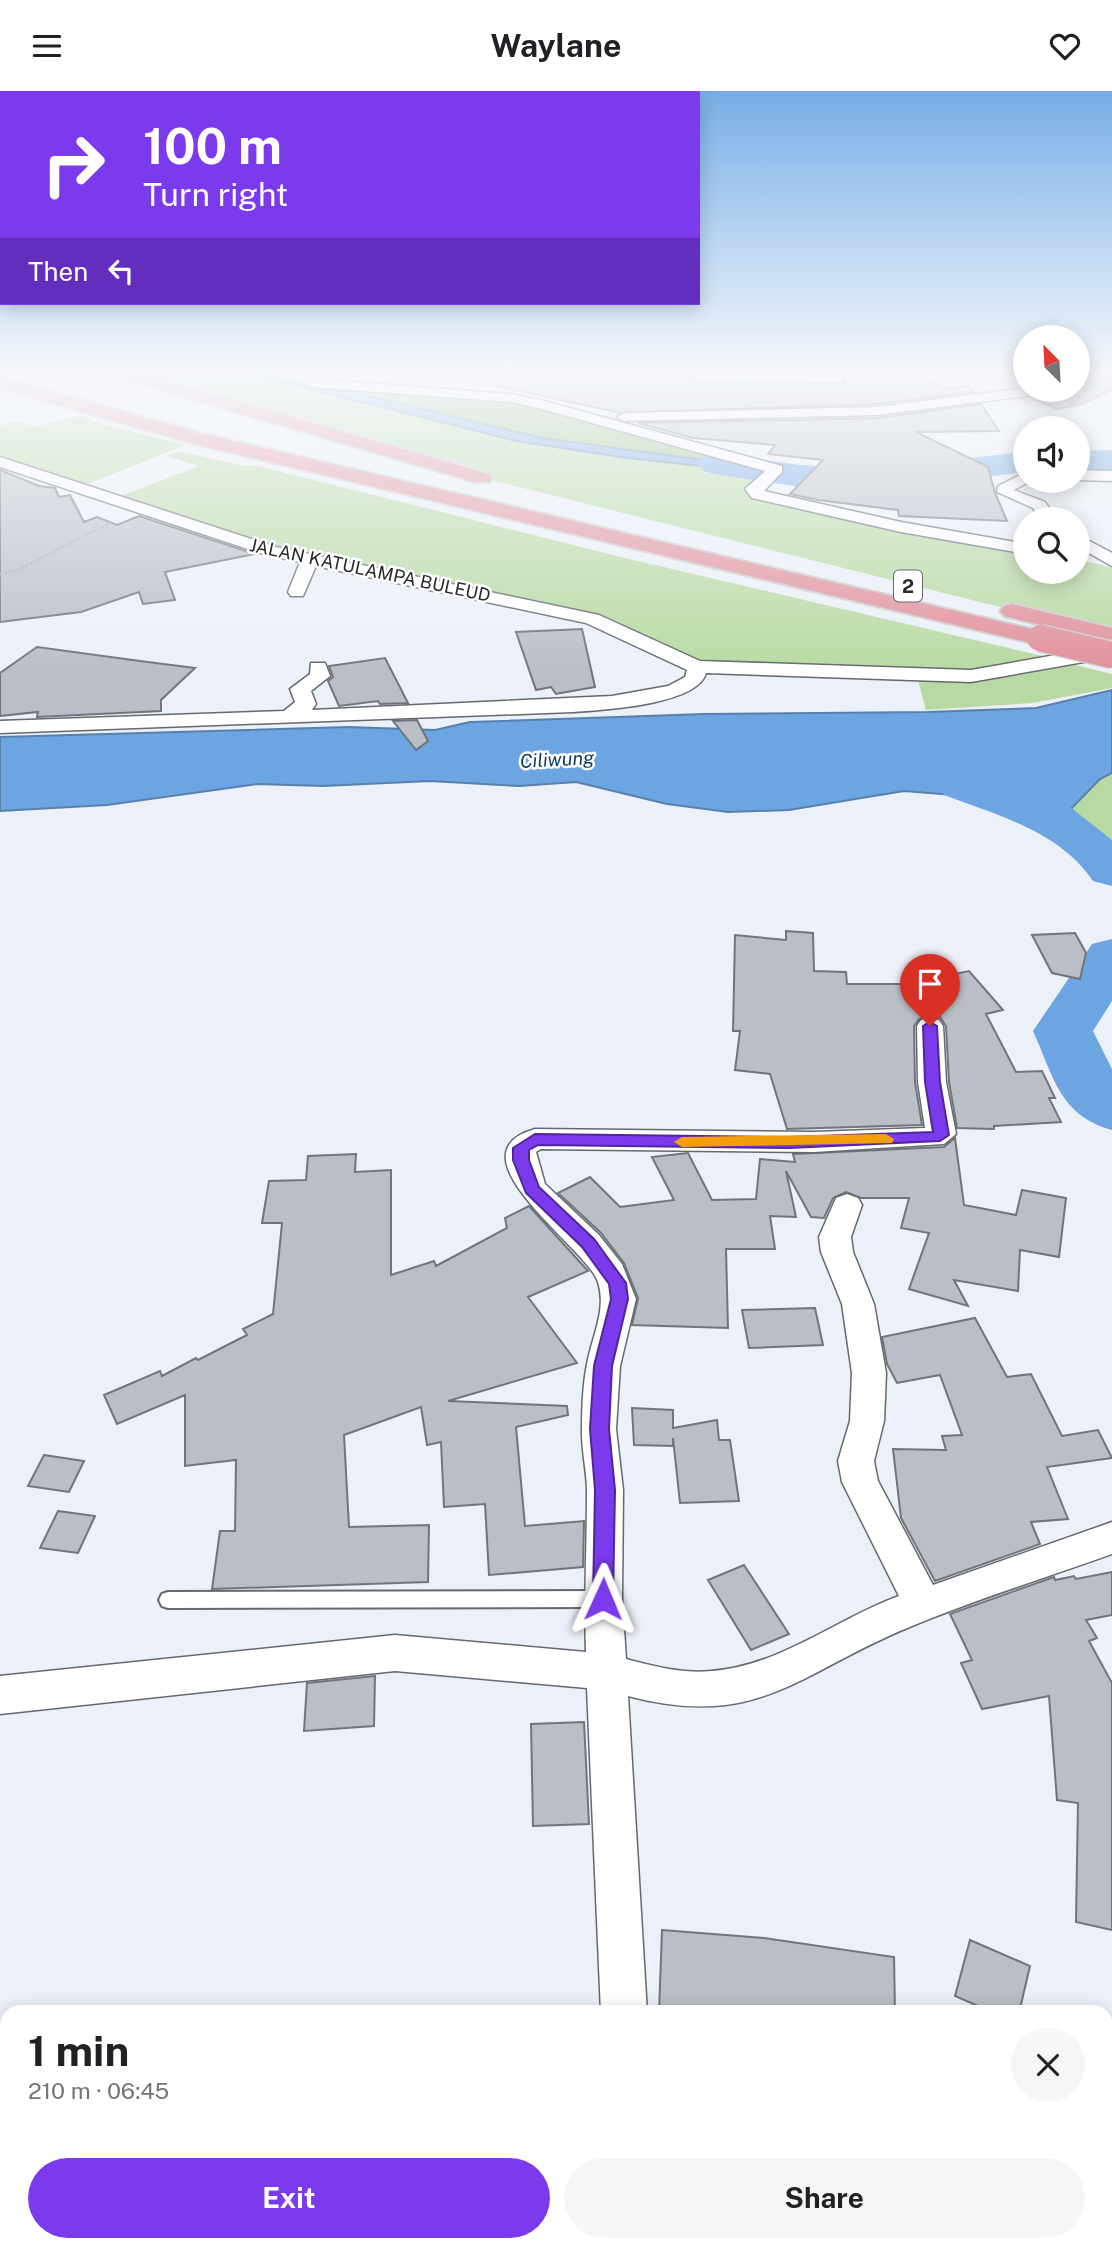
<!DOCTYPE html>
<html lang="en">
<head>
<meta charset="utf-8">
<style>
  body { margin:0; font-family:"Public Sans",sans-serif; background:#f6f6f6; color:#202124; height:100vh; display:flex; flex-direction:column; font-size:26px; white-space:nowrap }
  * { box-sizing:border-box; margin:0 }
  p { font-size:23px; color:#757577 }
  .icon { flex:none; width:38px; height:38px; fill:none; stroke:currentColor; stroke-width:2; stroke-linecap:round; stroke-linejoin:round }
  .map { position:relative; flex:1; overflow:hidden }
  .details { position:absolute; left:0px; top:1914px; width:1113px; height:247px; display:flex; flex-direction:column; background:#fff; border-radius:21px 21px 0 0; box-shadow:0 4px 18px #0003 }
  .details>* { flex:none }
  .banner { position:absolute; left:0px; top:0px; width:700px; height:214px; box-shadow:0 4px 18px #0003; background:#7c3aed; color:#fff; overflow:hidden }
  .needle { width:46px; rotate:336deg }
  .fabs { position:absolute; left:1013px; top:234px; display:grid; gap:14px }
  .fabs a { display:grid; place-items:center; width:77px; height:77px; border-radius:50%; background:#fff; box-shadow:0 4px 18px #0003; font-size:35px }
  .pin { position:absolute; display:grid; place-items:center; width:60px; height:60px; color:#fff; margin:-72px -30px; border-radius:50% 50% 50% 0; rotate:-45deg; box-shadow:0 0 7px #0007 }
  .pin .icon { rotate:45deg }
  .me { position:absolute; width:77px; margin:-38px; rotate:1deg; stroke-linejoin:round; filter:drop-shadow(0 0 5px #0008) }
  .turn { display:flex; align-items:center; gap:24px; height:147px; padding:0 28px; font-size:32px }
  .turn .icon { width:91px; height:91px; stroke-width:2.5 }
  .turn b { display:block; font-size:49px; line-height:60px }
  .then { display:flex; align-items:center; height:66px; padding:0 28px; background:#0003; gap:14px; font-size:26px }
  .round { display:grid; place-items:center; flex:none; width:74px; height:74px; border-radius:37px; background:#f6f6f6 }
  .head { display:flex; align-items:center; justify-content:space-between; height:119px; padding:0 28px }
  h1 { font-size:42px; font-weight:700; line-height:52px }
  .action { display:flex; gap:14px; margin-top:auto; padding:14px 28px }
  .action a { flex:1; height:80px; border-radius:42px; background:#7c3aed; color:#fff; font-size:28px; font-weight:700; line-height:80px; text-align:center }
  .action a+a { background:#f6f6f6; color:#202124 }
  header { display:flex; justify-content:space-between; align-items:center; height:91px; padding:0 28px; background:#fff; font-size:32px; font-weight:700 }
  .map>svg:first-child { display:block }
</style>
</head>
<body>
<header><svg class="icon" aria-label="menu" viewBox="0 0 24 24"><path d="M4 6h16M4 12h16M4 18h16"/></svg>Waylane<svg class="icon" aria-label="heart" viewBox="0 0 24 24"><path d="M12 20l-8-8c-3-5 5-10 8-4 3-6 11-1 8 4z"/></svg></header>
<div class="map">
<svg width="1112" height="2161" viewBox="0 0 1112 2161">
  <rect width="100%" height="100%" fill="#ecf0f8"/>
  <path fill="#b8daa2" d="M 119,281 L 243,281 L 516,350 L 627,367 L 770,383 L 758,404 L 1025,458 L 1026,481 L 1078,481 L 1078,469 L 1112,476 L 1112,544 L 439,376 Z
    M 82,324 L 91,330 L 185,354 L 78,397 L 0,372 L 0,335 L 15,330 L 35,336 Z
    M 181,361 L 240,374 L 258,375 L 621,466 L 1047,566 L 951,583 L 704,582 L 602,531 L 308,471 L 111,409 L 199,375 L 166,365 Z
    M 1063,571 L 1112,583 L 1112,597 L 1032,612 L 926,619 L 918,589 C 966,589 1019,591 1063,571 Z
    M 1112,682 L 1112,749 L 1073,730 L 1066,723 L 1100,688 Z"/>
  <path fill="#92bc75" d="M 332,296 L 511,307 L 772,378 L 542,347 Z"/>
  <path fill="#6da5e2" stroke="#5880ac" stroke-width="2" d="M 243,281 L 271,281 L 542,347 L 807,383 L 804,386 L 627,367 L 516,350 Z
    M 1112,599 L 1112,682 L 1100,688 L 1066,723 L 1039,725 L 967,705 L 904,700 L 789,719 L 728,721 L 667,713 L 576,691 L 519,695 L 430,690 L 323,695 L 257,693 L 107,714 L 0,720 L 0,646 L 348,636 L 435,639 L 470,631 L 704,623 L 928,621 L 1036,617 Z"/>
  <g fill="none" stroke-linecap="round" stroke-linejoin="round">
    <path fill="#6da5e2" fill-rule="evenodd" d="M 1112,359 L 1112,379 L 1078,380 L 1078,360 Z
      M 1026,361 L 1026,381 L 866,400 L 801,396 L 715,383 L 703,380 L 698,373 L 703,366 L 715,363 L 801,374 L 866,378 Z
      M 961,679 L 1070,716 L 1112,749 L 1112,795 L 1093,790 C 1059,740 997,724 944,704 L 936,694 L 944,684 Z
      M 1112,848 L 1112,910 L 1093,940 L 1112,978 L 1112,1039 C 1059,1024 1054,986 1033,940 L 1092,853 Z"/>
  </g>
  <path fill="#babec6" stroke="#71747b" stroke-width="2" d="M 500,281 L 680,281 L 684,286 L 691,285 L 698,290 L 829,292 L 845,292 L 841,281 L 922,281 L 942,298 L 969,295 L 973,301 L 877,313 L 620,322 L 498,295 Z
    M 1112,281 L 1112,298 L 1083,313 L 1056,318 L 1033,307 L 1043,305 L 1052,299 L 1078,299 L 1078,287 L 1088,283 Z
    M 981,313 L 999,340 L 916,341 L 988,376 L 995,402 L 1007,430 L 899,425 L 898,419 L 818,409 L 790,403 L 823,369 L 768,363 L 775,354 L 693,347 L 638,332 L 877,327 Z
    M 0,379 L 39,395 L 55,397 L 59,406 L 70,404 L 84,431 L 97,426 L 117,434 L 139,425 L 255,463 L 165,481 L 175,509 L 143,513 L 139,501 L 81,521 L 0,531 Z
    M 582,538 L 595,596 L 556,603 L 551,596 L 536,599 L 516,541 Z
    M 37,556 L 140,570 L 195,577 L 161,609 L 161,620 L 37,626 L 38,621 L 0,625 L 0,582 Z
    M 385,567 L 408,612 L 380,613 L 378,610 L 339,615 L 328,590 L 333,586 L 329,575 Z
    M 417,629 L 428,650 L 416,659 L 393,630 Z
    M 786,840 L 813,842 L 814,880 L 846,881 L 847,893 L 906,893 L 969,880 L 1003,919 L 986,923 L 1016,981 L 1042,980 L 1055,1007 L 1049,1007 L 1061,1031 L 994,1035 L 994,1038 L 957,1037 L 949,991 L 946,935 L 940,926 L 929,924 L 919,928 L 914,935 L 915,991 L 922,1034 L 787,1038 L 770,983 L 735,979 L 740,940 L 733,940 L 735,844 L 786,849 Z
    M 1075,842 L 1086,862 L 1080,888 L 1052,882 L 1032,844 Z
    M 955,1047 L 964,1114 L 1016,1124 L 1022,1099 L 1066,1107 L 1059,1166 L 1020,1159 L 1018,1200 L 954,1189 L 968,1215 L 909,1198 L 929,1142 L 901,1137 L 909,1107 L 861,1107 L 846,1101 L 833,1107 L 824,1127 L 811,1126 L 786,1080 L 796,1126 L 770,1125 L 775,1158 L 726,1158 L 728,1237 L 632,1234 L 638,1207 L 624,1172 L 601,1142 L 558,1102 L 590,1086 L 620,1116 L 674,1109 L 652,1066 L 688,1062 L 712,1109 L 756,1108 L 760,1068 L 795,1071 L 793,1063 L 944,1056 Z
    M 356,1063 L 355,1081 L 391,1079 L 391,1184 L 434,1170 L 436,1175 L 507,1137 L 505,1127 L 529,1115 L 588,1180 L 528,1206 L 577,1272 L 448,1310 L 567,1315 L 568,1324 L 516,1336 L 525,1435 L 584,1430 L 583,1476 L 489,1484 L 485,1413 L 444,1416 L 441,1351 L 427,1354 L 421,1316 L 344,1344 L 349,1436 L 429,1434 L 428,1491 L 212,1498 L 220,1440 L 235,1440 L 236,1369 L 185,1375 L 185,1304 L 117,1333 L 104,1304 L 160,1280 L 162,1285 L 196,1267 L 198,1269 L 247,1244 L 243,1238 L 273,1223 L 282,1132 L 262,1132 L 269,1090 L 306,1089 L 308,1065 Z
    M 815,1217 L 823,1254 L 749,1257 L 742,1219 Z
    M 975,1227 L 1007,1286 L 1031,1283 L 1062,1345 L 1098,1339 L 1112,1367 L 1047,1376 L 1068,1428 L 1031,1431 L 1040,1453 L 935,1490 L 901,1427 L 893,1358 L 946,1359 L 942,1345 L 962,1344 L 940,1284 L 897,1292 L 887,1273 L 882,1246 Z
    M 632,1317 L 673,1319 L 673,1337 L 717,1329 L 719,1349 L 730,1349 L 739,1410 L 680,1412 L 673,1347 L 673,1355 L 634,1354 Z
    M 44,1364 L 84,1370 L 69,1401 L 28,1395 Z
    M 58,1420 L 95,1425 L 78,1462 L 40,1457 Z
    M 744,1474 L 789,1543 L 751,1559 L 708,1489 Z
    M 1112,1481 L 1112,1524 L 1086,1529 L 1097,1547 L 1089,1550 L 1112,1592 L 1112,1839 L 1076,1831 L 1078,1712 L 1057,1709 L 1049,1605 L 982,1618 L 961,1572 L 972,1569 L 950,1523 L 1054,1486 L 1055,1489 L 1074,1485 L 1076,1488 Z
    M 375,1585 L 374,1635 L 304,1640 L 307,1592 Z
    M 584,1631 L 589,1733 L 533,1735 L 531,1633 Z
    M 662,1839 L 764,1847 L 894,1866 L 895,1922 L 659,1922 Z
    M 970,1849 L 1030,1875 L 1019,1922 L 994,1922 L 955,1905 Z"/>
  <g fill="none" stroke-linecap="round" stroke-linejoin="round">
    <g stroke="#64686f" stroke-width="4">
      <path id="lane" d="M 602,1500 L 608,1502 L 611,1508 L 608,1514 L 602,1516 L 168,1517 L 162,1515 L 159,1509 L 162,1503 L 168,1501 Z"/>
    </g>
    <g stroke="#64686f" stroke-width="3">
      <path id="street" d="M 269,281 L 291,281 L 314,288 L 511,303 L 544,310 L 782,375 L 782,381 L 764,400 L 901,431 L 1026,453 L 1026,463 L 901,441 L 752,407 L 745,398 L 765,380 L 542,318 L 511,311 L 313,296 Z
        M 1078,281 L 1086,281 L 1078,285 Z
        M 1026,297 L 1049,299 L 1042,303 L 877,324 L 624,330 L 617,326 L 624,322 L 877,316 Z
        M 0,366 L 276,456 L 599,524 L 700,570 L 971,579 L 1112,554 L 1112,566 L 971,591 L 706,582 C 698,614 601,619 573,621 L 0,642 L 0,630 L 284,620 L 295,611 L 290,598 L 310,583 L 311,572 L 325,572 L 330,585 L 311,600 L 316,613 L 312,619 L 612,605 L 668,595 L 685,586 L 687,579 L 586,532 L 316,475 L 303,505 L 291,505 L 288,501 L 300,471 L 266,464 L 0,376 Z
        M 1078,379 L 1112,380 L 1112,390 L 1078,389 Z
        M 1026,381 L 1026,390 L 1030,390 L 1014,399 L 1045,411 L 1057,429 L 1040,429 L 1033,417 L 997,401 L 998,395 Z
        M 1078,444 L 1112,462 L 1112,475 L 1078,456 Z
        M 930,927 L 939,929 L 943,935 L 946,991 L 956,1043 L 944,1053 L 814,1061 L 541,1058 L 536,1061 L 545,1093 L 599,1144 L 622,1173 L 636,1208 L 620,1275 L 616,1338 L 623,1399 L 622,1508 L 626,1568 C 653,1575 682,1583 711,1580 C 780,1575 836,1528 899,1505 L 842,1391 L 838,1370 L 850,1330 L 852,1282 L 842,1213 L 821,1161 L 819,1146 L 836,1107 L 847,1103 L 858,1107 L 862,1114 L 851,1146 L 853,1161 L 874,1213 L 886,1282 L 884,1330 L 874,1370 L 878,1390 L 933,1494 L 1112,1431 L 1112,1463 C 1045,1487 977,1508 912,1535 C 800,1580 760,1640 628,1605 L 647,1922 L 601,1922 L 587,1597 L 395,1580 L 0,1623 L 0,1585 L 395,1544 L 586,1561 C 584,1507 587,1454 587,1401 C 587,1380 581,1358 582,1337 C 582,1317 583,1293 587,1273 C 592,1245 607,1219 598,1191 C 587,1157 446,1063 535,1038 L 814,1041 L 925,1037 L 918,991 L 917,935 L 921,929 Z
        M 1106,1993 L 1112,1993 L 1112,2041 L 1106,2041 Z
        M 7,2086 L 7,2136 L 0,2138 L 0,2088 Z
        M 192,2154 L 244,2154 L 245,2161 L 193,2161 Z"/>
    </g>
    <g stroke="#cbcccd" stroke-width="4">
      <path id="highway" d="M 110,281 L 138,281 L 489,383 L 492,387 L 489,391 L 475,391 L 113,285 Z
        M 0,286 L 200,342 L 1040,540 L 1049,542 L 1052,547 L 1049,552 L 1040,554 L 195,353 L 0,297 Z
        M 1012,513 L 1112,537 L 1112,551 L 1004,525 L 1000,520 L 1004,515 Z"/>
    </g>
    <path stroke="#a7aab1" stroke-width="2.5" stroke-dasharray="2.5 2" stroke-linecap="butt" d="M 0,483 L 18,479 L 110,432"/>
    <use href="#lane" fill="#fff" fill-rule="evenodd"/>
    <use href="#street" fill="#fff" fill-rule="evenodd"/>
    <use href="#highway" fill="#e1919b" fill-rule="evenodd"/>
    <g stroke="#cbcccd" stroke-width="29" stroke-linecap="butt">
      <path id="highway-bridge" d="M 1040,547 L 1112,564"/>
    </g>
    <use href="#highway-bridge" stroke="#e1919b" stroke-width="26"/>
  </g>
  <linearGradient id="sky" x2="0" y2="1"><stop stop-color="#77aee6"/><stop offset="0.48" stop-color="#f6f8fc"/><stop offset="1" stop-color="#f6f8fc" stop-opacity="0"/></linearGradient>
  <rect width="1112" height="583" fill="url(#sky)"/>
  <path fill="#7c3aed" stroke="#51269a" stroke-width="2" d="M 930,931 L 937,935 L 940,991 L 949,1044 L 940,1050 L 789,1057 L 538,1054 L 529,1059 L 529,1069 L 539,1096 L 594,1148 L 626,1192 L 628,1208 L 612,1275 L 609,1338 L 615,1399 L 613,1508 L 610,1514 L 603,1517 L 596,1514 L 593,1508 L 595,1399 L 590,1338 L 594,1275 L 611,1208 L 609,1193 L 582,1156 L 526,1102 L 513,1069 L 513,1057 L 535,1043 L 789,1046 L 933,1041 L 925,991 L 923,935 Z"/>
  <path fill="#f59e0b" d="M 886,1043 L 894,1048 L 892,1052 L 682,1056 L 674,1051 L 682,1046 Z"/>
  <g text-anchor="middle" dominant-baseline="central" stroke-width="5" stroke-linejoin="round" paint-order="stroke">
    <g font-size="18" fill="#282a2d" stroke="#fff">
      <text transform="translate(370 479) rotate(12)">JALAN KATULAMPA BULEUD</text>
    </g>
    <rect fill="#fff" stroke="#686a6c" stroke-width="2" x="894" y="479.5" width="28" height="31" rx="5"/>
    <g font-size="19" font-weight="bold" fill="#282a2d">
      <text x="908" y="495">2</text>
    </g>
    <g font-size="19" font-style="italic" fill="#0f375f" stroke="#fff">
      <text transform="translate(557 668) rotate(-3)">Ciliwung</text>
    </g>
  </g>
</svg>
<div class="fabs">
<a><svg class="needle" viewBox="-14 -14 28 28"><path d="M0-13l5 13h-10z" fill="#e53935"/><path d="M0 13l5-13h-10z" fill="#757577"/></svg></a>
<a><svg class="icon" aria-label="sound" viewBox="0 0 24 24"><path d="M4 9h4l5-4v14l-5-4H4zM17 9q2 3 0 6"/></svg></a>
<a><svg class="icon" aria-label="search" viewBox="0 0 24 24"><circle cx="10" cy="10" r="6"/><path d="M15 15l6 6"/></svg></a>
</div>
<div class="pin" style="left:930px;top:935px;background:#d93025"><svg class="icon" aria-label="arrive" viewBox="0 0 24 24"><path d="M6 21V4h12l-3 4 3 4H6"/></svg></div>
<svg class="me" style="left:603px;top:1508px" viewBox="-20 -20 40 40"><path d="M0-17L14 15 0 8-14 15z" fill="#7c3aed" stroke="#fff" stroke-width="4"/></svg>
<div class="banner">
<div class="turn"><svg class="icon" aria-label="right" viewBox="0 0 24 24"><path d="M7 20v-9h11M14 6l5 5-5 5"/></svg><div><b>100 m</b>Turn right</div></div>
<div class="then">Then<svg class="icon" aria-label="left" viewBox="0 0 24 24"><path d="M17 20v-9H6M10 6l-5 5 5 5"/></svg></div>
</div>
<section class="details">
<div class="head"><div><h1>1 min</h1><p>210 m · 06:45</p></div><a class="round"><svg class="icon" aria-label="close" viewBox="0 0 24 24"><path d="M6 6l12 12M18 6L6 18"/></svg></a></div>
<div class="action"><a>Exit</a><a>Share</a></div>
</section>
</div>
</body>
</html>
